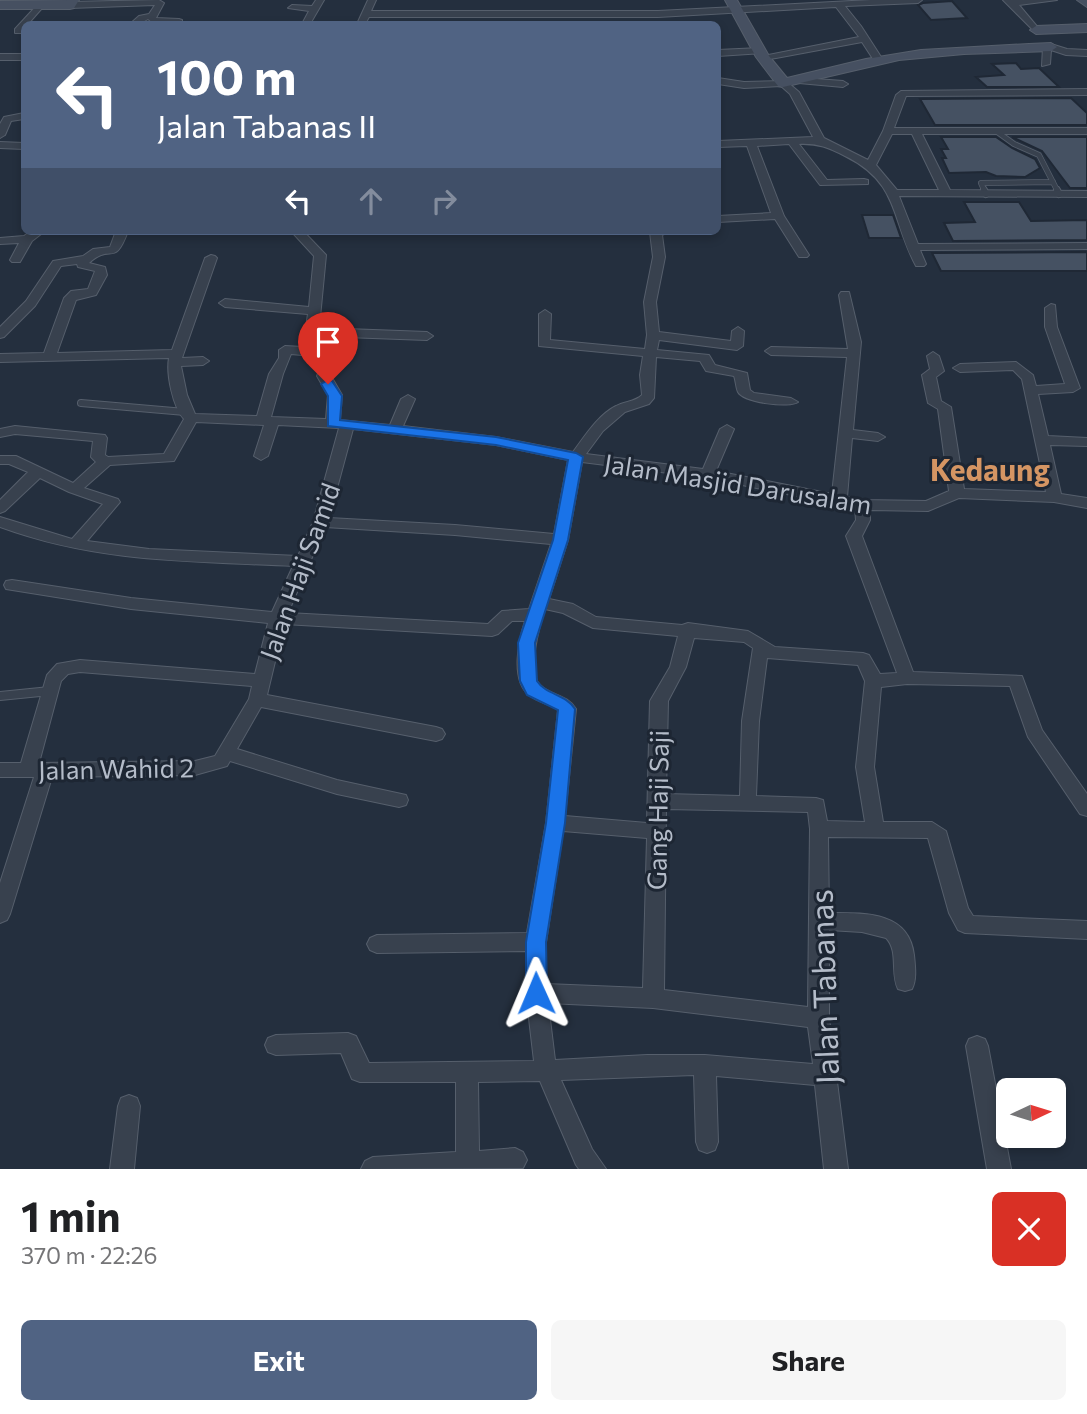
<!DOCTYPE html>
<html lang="en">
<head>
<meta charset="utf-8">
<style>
  body { margin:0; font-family:Commissioner,sans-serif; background:#f6f6f6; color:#202124; height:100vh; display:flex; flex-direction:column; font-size:26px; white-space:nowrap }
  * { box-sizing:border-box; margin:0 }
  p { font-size:23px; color:#757577 }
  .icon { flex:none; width:38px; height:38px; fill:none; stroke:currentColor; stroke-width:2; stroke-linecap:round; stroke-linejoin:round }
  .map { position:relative; height:1169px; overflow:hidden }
  .drawer { display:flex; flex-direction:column; background:#fff; flex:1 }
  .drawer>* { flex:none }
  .top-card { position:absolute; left:21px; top:21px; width:700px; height:214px; border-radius:10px; box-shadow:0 4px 10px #0003; background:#506383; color:#fff; overflow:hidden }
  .needle { width:46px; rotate:86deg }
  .tools { position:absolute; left:996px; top:1078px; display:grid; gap:14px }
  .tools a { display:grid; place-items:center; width:70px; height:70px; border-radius:10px; background:#fff; box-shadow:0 4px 10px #0003; font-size:35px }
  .pin { position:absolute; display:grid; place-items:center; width:60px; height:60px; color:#fff; margin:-72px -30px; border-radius:50% 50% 50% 0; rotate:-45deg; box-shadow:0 0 7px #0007 }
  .pin .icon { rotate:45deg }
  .me { position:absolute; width:77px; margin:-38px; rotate:359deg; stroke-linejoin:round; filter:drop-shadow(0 0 5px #0008) }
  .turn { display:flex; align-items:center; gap:24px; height:147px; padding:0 21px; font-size:32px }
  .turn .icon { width:91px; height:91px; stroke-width:2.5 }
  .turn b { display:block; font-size:49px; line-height:60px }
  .lanes { display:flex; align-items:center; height:66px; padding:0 21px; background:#0003; justify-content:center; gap:35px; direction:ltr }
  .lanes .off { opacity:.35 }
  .round { display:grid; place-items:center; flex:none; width:74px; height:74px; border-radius:10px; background:#f6f6f6 }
  .headline { display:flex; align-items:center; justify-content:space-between; height:119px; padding:0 21px }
  h1 { font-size:42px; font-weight:700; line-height:52px }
  .primary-button { display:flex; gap:14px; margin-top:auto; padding:14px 21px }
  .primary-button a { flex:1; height:80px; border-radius:10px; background:#506383; color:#fff; font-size:28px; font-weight:700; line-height:80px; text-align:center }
  .primary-button a+a { background:#f6f6f6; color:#202124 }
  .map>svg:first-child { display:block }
</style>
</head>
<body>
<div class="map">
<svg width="1087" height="1169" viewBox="0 0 1087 1169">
  <rect width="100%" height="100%" fill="#242f3e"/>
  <path fill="#455162" stroke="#1f2835" stroke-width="2" d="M 952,1 L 967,18 L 931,20 L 918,5 L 923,3 Z
    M 1016,63 L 1021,69 L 1039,68 L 1059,87 L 987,87 L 976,77 L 1004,75 L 992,64 Z
    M 1071,98 L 1087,113 L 1087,125 L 935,125 L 920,99 Z
    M 941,137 L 996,137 L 1012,148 L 1035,159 L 1040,168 L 1025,177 L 996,176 L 986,172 L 949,173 L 942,158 L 946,158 L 941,149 L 948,149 Z
    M 1012,137 L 1087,137 L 1087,188 L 1070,188 L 1042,151 Z
    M 964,202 L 1019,202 L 1031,221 L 1087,220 L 1087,240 L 953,241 L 944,223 L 975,222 Z
    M 862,215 L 893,215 L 901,238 L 869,238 Z
    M 1087,252 L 1087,271 L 941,271 L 932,253 Z"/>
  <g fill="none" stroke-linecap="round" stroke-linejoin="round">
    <g stroke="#565f6c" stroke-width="6">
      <path id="lane-far2" d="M 996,131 L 1014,144 L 1039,155 L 1058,192
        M 985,192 L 981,183 L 1053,182"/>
    </g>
    <g stroke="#565f6c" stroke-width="8">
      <path id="lane-far1" d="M 984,190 L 986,194
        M 1057,190 L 1059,194
        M 81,403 L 185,412"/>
    </g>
    <g stroke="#565f6c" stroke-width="10">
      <path id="lane" d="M 0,696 L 50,691"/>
    </g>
    <g stroke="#565f6c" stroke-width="2">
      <path id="street" d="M 159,0 L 164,3 L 156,18 L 179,19 L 182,20 L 182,24 L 153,23 L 148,19 L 139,24 L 130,24 L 139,16 L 149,14 L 155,5 L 70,8 L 66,5 L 70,2 Z
        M 316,0 L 324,0 L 310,24 L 302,24 L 309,11 L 288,8 L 292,5 L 312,6 Z
        M 368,0 L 376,0 L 371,11 L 658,11 L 871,0 L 922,0 L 918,3 L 845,6 L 861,26 L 883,60 L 878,63 L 875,62 L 862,42 L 776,58 L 763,60 L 758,57 L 859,37 L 836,7 L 658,17 L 369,17 L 365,24 L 357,24 Z
        M 1003,0 L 1057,0 L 1019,5 L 1040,30 L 1036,33 Z
        M 40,2 L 44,5 L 43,7 L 28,24 L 24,24 L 21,33 L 15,33 L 15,29 Z
        M 1051,44 L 1067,49 L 1087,50 L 1087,56 L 1066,55 L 1051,50 L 1050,64 L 1042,66 L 1043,47 Z
        M 760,48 L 763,49 L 763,53 L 718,56 L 718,50 Z
        M 0,54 L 24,54 L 24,60 L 0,60 Z
        M 718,78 L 744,82 L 786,81 L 799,92 L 824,138 L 868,160 L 883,131 L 896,95 L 901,91 L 1087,89 L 1087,95 L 906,96 L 894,128 L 1087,128 L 1087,134 L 922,134 L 950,190 L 1087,191 L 1087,197 L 899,196 L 918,244 L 1087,243 L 1087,249 L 920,250 L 926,264 L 924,266 L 916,266 C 891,220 900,183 845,156 C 829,148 818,143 799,144 L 827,180 L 864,179 L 868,180 L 868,184 L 820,185 L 789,144 L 757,146 L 784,216 L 809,255 L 807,257 L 799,257 L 775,219 L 718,222 L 718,216 L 771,213 L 747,146 L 718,147 L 718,141 L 813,137 L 790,94 L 781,86 L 744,88 L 718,84 ZM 892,134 L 912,134 L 939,190 L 897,190 L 876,165 Z
        M 802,78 L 843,81 L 848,84 L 843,87 L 799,83 L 797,81 Z
        M 24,113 L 24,119 L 11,121 L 5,135 L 0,138 L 0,124 L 4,117 Z
        M 0,142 L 24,143 L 24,149 L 0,148 Z
        M 31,231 L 45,231 L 32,241 L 20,262 L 12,262 L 10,260 L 19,243 L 0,244 L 0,238 L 24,236 Z
        M 116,231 L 128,231 C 114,269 112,242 89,263 L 105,267 L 107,275 L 96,295 L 76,300 L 57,353 L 172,350 L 205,258 L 211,255 L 215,256 L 217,258 L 182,358 L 203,357 L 209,361 L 203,365 L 181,366 L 187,395 L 195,414 L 257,416 L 269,374 L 279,358 L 279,350 L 285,346 L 303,347 L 308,314 L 225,307 L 219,303 L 225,299 L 309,307 L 314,256 L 291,231 L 303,231 L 326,255 L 319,328 L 427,332 L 433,336 L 427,340 L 318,336 L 316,348 L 336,352 L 337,355 L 331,376 L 342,395 L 340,420 L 390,425 L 401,399 L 408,395 L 415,399 L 403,426 L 496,437 L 573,452 C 585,436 598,415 616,406 C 625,401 635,402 642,395 L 640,375 L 643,356 L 539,346 L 539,314 L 545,310 L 551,314 L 550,340 L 645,349 L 647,335 L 644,302 L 653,257 L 650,232 L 670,231 L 662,235 L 665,257 L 656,302 L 659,332 L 731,341 L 732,331 L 738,327 L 744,331 L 743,346 L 737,350 L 659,340 L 657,350 L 709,355 L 715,365 L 747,373 L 750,390 L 754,393 L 791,398 L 798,402 C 790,408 744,403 738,392 C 736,388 736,381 734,376 L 706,371 L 700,361 L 656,357 L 654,398 L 649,404 L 625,412 L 603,431 L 586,454 L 703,469 L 720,429 L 727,425 L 734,429 L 716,471 L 832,494 L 847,357 L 771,355 L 765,351 L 771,347 L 848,349 L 839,295 L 841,292 L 849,292 L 861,342 L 853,430 L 878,433 L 885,437 L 878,441 L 852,438 L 847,497 L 862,500 L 926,501 L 949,491 L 938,409 L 928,403 L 922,375 L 930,369 L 927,356 L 933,352 L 939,356 L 944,371 L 936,377 L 941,401 L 951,407 L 964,489 L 1046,492 L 1022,379 L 1013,370 L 960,372 L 953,368 L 960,364 L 1016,362 L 1033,375 L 1036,386 L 1065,384 L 1045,327 L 1045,308 L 1051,304 L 1055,305 L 1057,327 L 1080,388 L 1073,392 L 1038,394 L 1048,436 L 1087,438 L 1087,446 L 1050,445 L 1061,494 L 1087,498 L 1087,508 L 1054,502 L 959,498 L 928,511 L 870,510 L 870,520 L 862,536 L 913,672 L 1022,676 L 1042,730 L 1087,794 L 1087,816 L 1080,814 L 1028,737 L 1010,686 L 907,684 L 881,687 L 874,767 L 883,822 L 932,822 L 946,831 L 968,908 L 973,916 L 1087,921 L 1087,939 L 965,933 L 958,930 L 949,913 L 928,838 L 828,837 L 829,913 C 864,913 909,911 914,955 C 915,966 917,979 912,989 L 905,991 L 898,989 C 890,973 899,951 886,938 L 862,932 L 829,930 L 829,1018 L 848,1169 L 824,1169 L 815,1085 L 716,1076 L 718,1142 L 715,1150 L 707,1153 L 699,1150 L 696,1142 L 694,1075 L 561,1080 L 592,1149 L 606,1169 L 579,1169 L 576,1165 L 540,1081 L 478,1082 L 479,1151 L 515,1148 L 523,1152 L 527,1160 L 523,1168 L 361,1169 L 365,1161 L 373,1157 L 456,1152 L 456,1082 L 360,1082 L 352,1079 L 341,1053 L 276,1055 L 268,1052 L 265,1045 L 268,1038 L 276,1035 L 348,1033 L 356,1036 L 369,1063 L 534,1061 L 526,993 L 526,951 L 377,953 L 370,950 L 367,944 L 370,938 L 377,935 L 527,933 L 546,823 L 558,710 C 550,704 537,702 529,695 C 510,680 519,639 525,621 L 512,621 L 498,634 L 492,636 L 284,624 L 267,695 L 436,727 L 442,729 L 445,734 L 442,739 L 436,741 L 261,707 L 237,749 L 337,780 L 406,795 L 408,800 L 406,805 L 399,807 L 337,794 L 230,761 L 227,766 L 195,775 L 52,777 L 10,914 L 7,920 L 0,923 L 0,883 L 34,777 L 0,777 L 0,763 L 21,763 L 47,675 L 57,664 L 80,660 L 255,674 L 268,623 L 131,609 L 6,589 L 4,585 L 6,581 L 12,580 L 131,598 L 272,612 L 293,566 C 191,561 98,563 0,527 L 0,517 L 72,539 L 103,504 L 69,492 L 40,478 L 5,511 L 0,513 L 0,500 L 28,472 L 9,464 L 0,464 L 0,456 L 16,456 L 73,483 L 96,462 L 91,457 L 93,441 L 15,434 L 0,437 L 0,429 L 15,426 L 105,435 L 107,438 L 105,455 L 108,457 L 164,454 L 184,419 C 173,407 166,374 169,358 L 0,362 L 0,354 L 44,353 L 64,298 L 71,291 L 88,289 L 95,271 L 78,267 L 77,264 L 61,266 L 35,306 L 4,337 L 0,338 L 0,327 L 26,301 L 53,261 L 83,256 L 93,249 L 110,247 ZM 291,354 L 324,357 L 317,376 L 328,395 L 326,419 L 271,417 L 283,374 ZM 196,422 L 264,425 L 254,456 L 261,460 L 268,456 L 278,425 L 339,428 L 313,522 L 298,556 L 149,549 L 87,541 L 120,502 L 118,499 L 84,488 L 110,465 L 174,461 ZM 353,429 L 496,445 L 568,460 L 554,534 L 455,525 L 329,518 ZM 582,462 L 708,478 L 855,508 L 856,520 L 846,536 L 897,673 L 880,674 L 869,655 L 863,653 L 775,647 L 748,631 L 688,623 L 682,625 L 596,617 L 573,604 L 549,599 L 568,540 ZM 325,527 L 455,535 L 551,544 L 529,609 L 502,611 L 488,624 L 288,613 ZM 545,609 L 563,613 L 593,628 L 678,636 L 670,667 L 650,701 L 647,823 L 565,816 L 576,709 C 567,694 551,696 540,685 C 526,672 540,624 545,609 ZM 694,638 L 744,642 L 753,648 L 742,721 L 740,796 L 666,794 L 668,701 L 686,667 ZM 767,658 L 858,665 L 865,681 L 856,767 L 865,822 L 827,821 L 823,800 L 816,798 L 756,796 L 759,721 ZM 80,672 L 252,686 L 249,699 L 215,756 L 195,761 L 39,763 L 61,681 L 68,674 ZM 666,809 L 808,812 L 810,829 L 808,1007 L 664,990 ZM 563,831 L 647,838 L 643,988 L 546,984 L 546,942 ZM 548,1003 L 653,1008 L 808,1027 L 813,1064 L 705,1055 L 647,1055 L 555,1060 Z
        M 977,1036 L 985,1039 L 988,1046 L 1011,1169 L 987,1169 L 966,1046 L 969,1039 Z
        M 129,1095 L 137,1098 L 140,1106 L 134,1169 L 110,1169 L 118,1106 L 121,1098 Z"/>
    </g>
    <g stroke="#565f6c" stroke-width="2">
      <path id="secondary" d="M 67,0 L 79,0 L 74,8 L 70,9 L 0,9 L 0,1 Z
        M 725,0 L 737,0 L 769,56 L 787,78 L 866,59 L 921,50 L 1029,44 L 1051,43 L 1057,47 L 1051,51 L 964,54 L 899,60 L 783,87 L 778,86 L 756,57 Z
        M 1077,0 L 1087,0 L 1087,7 Z
        M 1087,24 L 1087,32 L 1036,34 L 1030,30 L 1036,26 Z"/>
    </g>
    <use href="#lane-far2" stroke="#38414e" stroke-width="4.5"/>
    <use href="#lane-far1" stroke="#38414e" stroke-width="6"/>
    <use href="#lane" stroke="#38414e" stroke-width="8"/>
    <use href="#street" fill="#38414e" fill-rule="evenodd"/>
    <use href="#secondary" fill="#465061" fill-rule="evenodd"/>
  </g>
  <path fill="#1a73e8" stroke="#114b97" stroke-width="2" d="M 328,380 L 332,381 L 342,396 L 340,420 L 496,437 L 576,453 L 583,457 L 568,540 L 535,643 L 537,681 C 546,695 566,694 575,709 L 565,823 L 546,942 L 547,993 L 544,999 L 536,1002 L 529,999 L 526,993 L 526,942 L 546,823 L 558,710 L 527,695 L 520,681 L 518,643 L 553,540 L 568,460 L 496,445 L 328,426 L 328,396 L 321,384 Z"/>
  <g text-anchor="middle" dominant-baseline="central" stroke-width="6" stroke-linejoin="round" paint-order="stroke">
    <g font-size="26" fill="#b4bcc9" stroke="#1d2633">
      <text transform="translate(738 483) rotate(9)">Jalan Masjid Darusalam</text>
      <text transform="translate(299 571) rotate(-70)">Jalan Haji Samid</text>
      <text transform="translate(116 768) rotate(-1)">Jalan Wahid 2</text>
      <text transform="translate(657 810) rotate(-89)">Gang Haji Saji</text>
    </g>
    <g font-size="30" font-weight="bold" fill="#d59563" stroke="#1d2633">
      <text x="990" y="468">Kedaung</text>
    </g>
    <g font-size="32" fill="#b4bcc9" stroke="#1d2633">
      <text transform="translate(823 987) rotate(-92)">Jalan Tabanas</text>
    </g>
  </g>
</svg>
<div class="tools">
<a><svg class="needle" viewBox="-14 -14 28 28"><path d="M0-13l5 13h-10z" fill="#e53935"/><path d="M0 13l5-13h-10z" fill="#757577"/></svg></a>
</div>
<div class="pin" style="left:328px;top:384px;background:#d93025"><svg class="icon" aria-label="arrive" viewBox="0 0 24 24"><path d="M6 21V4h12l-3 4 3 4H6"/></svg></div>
<svg class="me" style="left:536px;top:993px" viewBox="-20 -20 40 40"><path d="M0-17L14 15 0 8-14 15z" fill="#1a73e8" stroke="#fff" stroke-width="4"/></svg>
<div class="top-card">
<div class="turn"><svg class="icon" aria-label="left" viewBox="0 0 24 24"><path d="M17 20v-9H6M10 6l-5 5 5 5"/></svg><div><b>100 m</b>Jalan Tabanas II</div></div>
<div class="lanes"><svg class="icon" aria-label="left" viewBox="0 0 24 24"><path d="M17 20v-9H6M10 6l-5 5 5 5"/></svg><svg class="icon off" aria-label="ahead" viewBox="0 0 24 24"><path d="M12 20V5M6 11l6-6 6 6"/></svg><svg class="icon off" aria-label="right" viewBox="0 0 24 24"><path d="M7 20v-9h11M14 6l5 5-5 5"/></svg></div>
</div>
</div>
<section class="drawer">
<div class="headline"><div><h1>1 min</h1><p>370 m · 22:26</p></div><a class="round" style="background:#d93025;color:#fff"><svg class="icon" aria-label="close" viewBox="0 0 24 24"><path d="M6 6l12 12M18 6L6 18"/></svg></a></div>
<div class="primary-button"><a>Exit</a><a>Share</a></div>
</section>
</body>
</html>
